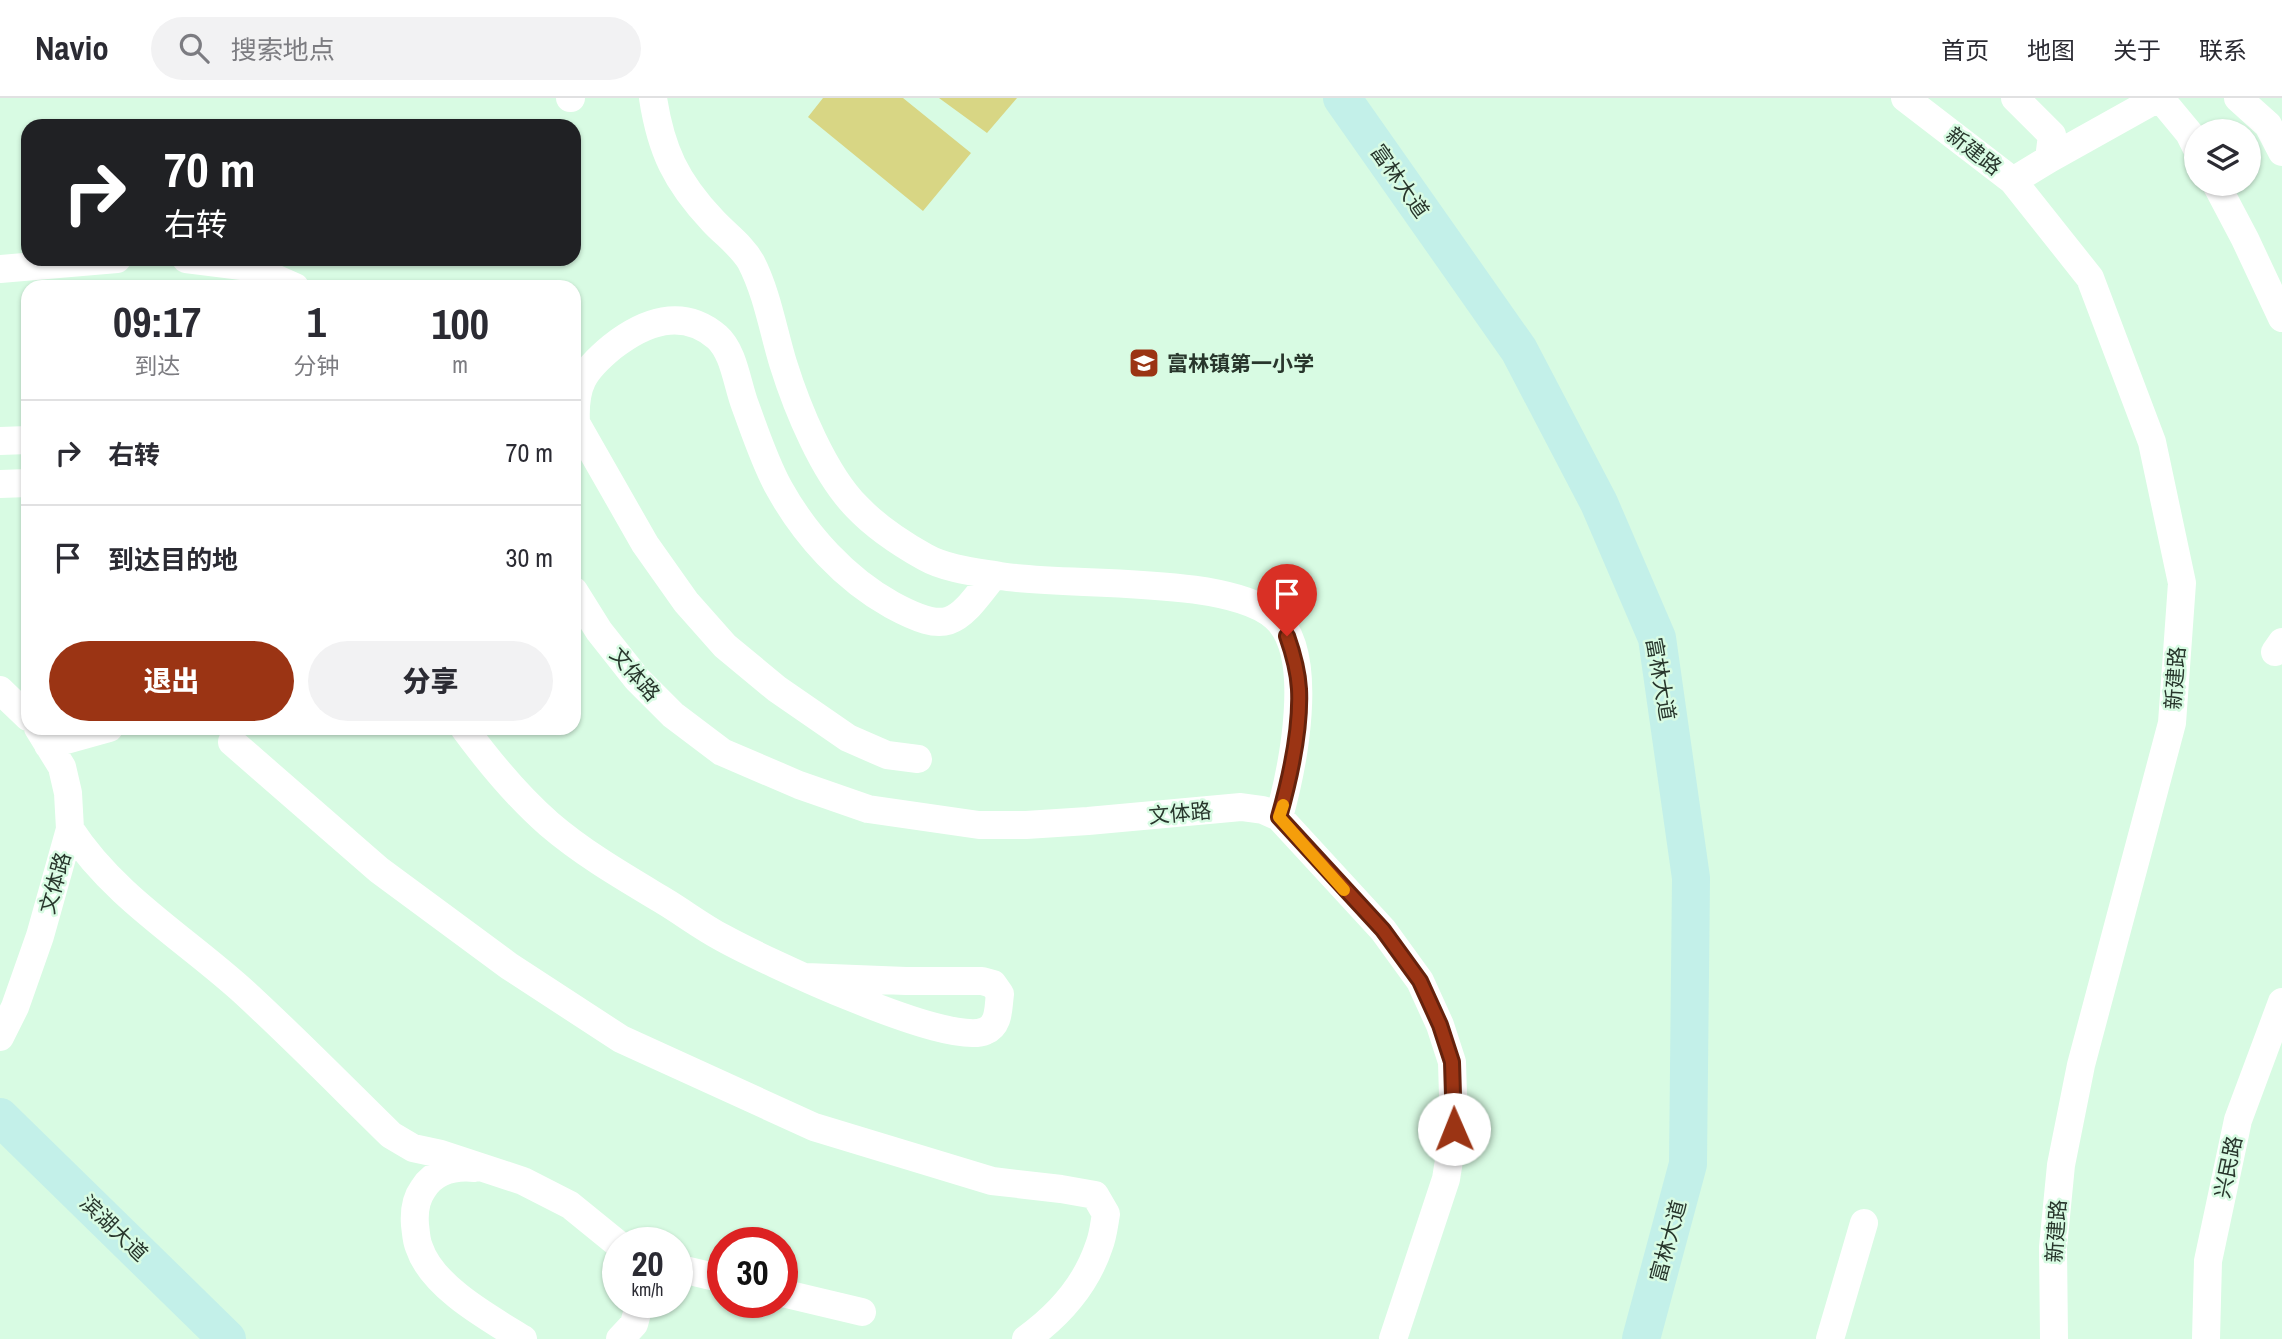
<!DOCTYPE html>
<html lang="zh">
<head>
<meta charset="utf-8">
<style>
  body { margin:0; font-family:"Archivo Narrow","Noto Sans SC",sans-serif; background:#f2f2f3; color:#2b2b33; height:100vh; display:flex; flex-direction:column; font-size:26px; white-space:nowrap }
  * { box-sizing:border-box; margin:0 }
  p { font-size:23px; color:#7c7c81 }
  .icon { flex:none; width:38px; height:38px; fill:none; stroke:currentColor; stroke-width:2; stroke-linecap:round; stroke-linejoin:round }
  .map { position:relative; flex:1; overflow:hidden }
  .drawer { position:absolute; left:21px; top:182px; width:560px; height:455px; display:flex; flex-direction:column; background:#fff; border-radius:21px; box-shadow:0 2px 5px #0004 }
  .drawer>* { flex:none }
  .banner { position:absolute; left:21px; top:21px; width:560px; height:147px; border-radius:21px; box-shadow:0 2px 5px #0004; background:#202124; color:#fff; overflow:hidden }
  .controls { position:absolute; left:2184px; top:21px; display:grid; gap:14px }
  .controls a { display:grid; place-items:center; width:77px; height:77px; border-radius:50%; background:#fff; box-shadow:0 2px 5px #0004; font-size:35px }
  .speed { position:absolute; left:602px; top:1129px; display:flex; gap:14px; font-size:35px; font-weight:700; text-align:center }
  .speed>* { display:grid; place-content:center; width:91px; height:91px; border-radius:50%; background:#fff; box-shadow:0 2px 5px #0004; line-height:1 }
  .speed small { font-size:18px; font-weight:400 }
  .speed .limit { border:10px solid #d22; background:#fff; color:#111 }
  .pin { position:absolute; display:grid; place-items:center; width:60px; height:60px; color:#fff; margin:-72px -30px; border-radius:50% 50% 50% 0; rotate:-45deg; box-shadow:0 0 7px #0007 }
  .pin .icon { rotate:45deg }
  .me { position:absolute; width:77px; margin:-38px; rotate:359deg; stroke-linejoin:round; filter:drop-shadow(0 0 5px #0008) }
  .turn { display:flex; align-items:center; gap:24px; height:147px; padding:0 28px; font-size:32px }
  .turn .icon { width:91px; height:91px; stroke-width:2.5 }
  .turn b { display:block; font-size:49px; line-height:60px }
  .eta { display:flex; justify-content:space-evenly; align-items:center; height:119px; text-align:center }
  .eta b { font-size:42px; font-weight:800; line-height:49px }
  .button { display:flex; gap:14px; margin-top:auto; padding:14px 28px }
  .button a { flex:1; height:80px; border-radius:42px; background:#9b3414; color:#fff; font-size:28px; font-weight:800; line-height:80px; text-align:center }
  .button a+a { background:#f2f2f3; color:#2b2b33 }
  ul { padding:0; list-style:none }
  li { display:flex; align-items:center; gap:21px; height:105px; padding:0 28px; border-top:2px solid #e1e1e2 }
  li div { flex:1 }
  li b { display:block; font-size:26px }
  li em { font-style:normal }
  header { display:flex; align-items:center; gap:42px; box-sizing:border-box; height:98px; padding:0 35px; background:#fff; border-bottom:2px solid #e1e1e2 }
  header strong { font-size:33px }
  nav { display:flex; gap:38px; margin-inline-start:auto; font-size:24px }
  .search { width:490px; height:63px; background:#f2f2f3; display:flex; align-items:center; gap:18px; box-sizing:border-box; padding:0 24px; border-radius:38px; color:#7c7c81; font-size:26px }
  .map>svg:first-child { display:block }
</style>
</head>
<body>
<header>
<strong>Navio</strong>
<div class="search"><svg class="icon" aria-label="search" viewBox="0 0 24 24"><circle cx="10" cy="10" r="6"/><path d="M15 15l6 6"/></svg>搜索地点</div>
<nav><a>首页</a><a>地图</a><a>关于</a><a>联系</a></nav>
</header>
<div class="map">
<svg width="2282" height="1241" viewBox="0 0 2282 1241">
  <rect width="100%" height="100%" fill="#d8fbe3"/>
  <path fill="#d8d684" d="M 823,0 L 903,0 L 971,55 L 923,113 L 808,19 Z
    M 939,0 L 1017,0 L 987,35 Z"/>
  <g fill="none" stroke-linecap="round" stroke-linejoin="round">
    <path stroke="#fff" stroke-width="28" d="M 570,0 L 571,0
      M 653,0 C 661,52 676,84 713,123 C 726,137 742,148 751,164 C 767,195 773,232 783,265 C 797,310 824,376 857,409 C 876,429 900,445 925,459 C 946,471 976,474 1000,478 C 1067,489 1227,477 1275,519 C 1317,556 1292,672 1279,719
      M 1905,0 L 2013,83 L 2090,180 L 2152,344 L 2182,485 L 2172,625 L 2081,967 L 2061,1067 L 2053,1149 L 2054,1241
      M 2160,0 L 2189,35 L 2196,49
      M 2238,0 L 2268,27 L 2282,54
      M 2049,61 L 2151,4 L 2162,3
      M 2013,83 L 2049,61 L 2052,37 L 2015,0
      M 2216,86 L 2245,141 L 2282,220
      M 186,161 L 250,169 L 295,189
      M 0,171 L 117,161
      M 0,343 L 28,342
      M 0,386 L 28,385
      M 574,493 L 599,533 L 637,581 L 673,617 L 722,654 L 799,687 L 868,711 L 979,727 L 1026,727 L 1088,723 L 1241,709 L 1263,712 L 1279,719 L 1383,832 L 1420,883 L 1440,927 L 1452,964 L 1454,1031 L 1446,1081 L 1393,1241
      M 2275,554 L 2282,544
      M 0,592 L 28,619
      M 464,630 C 489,664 517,698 549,726 C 584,756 624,779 664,803 C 684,815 702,829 723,840 C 763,862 949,950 985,933 C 1000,927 998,909 1000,896 L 993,886 L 982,883 L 906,883 L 806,879
      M 232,644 L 379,772 L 509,868 L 621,941 L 814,1029 L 992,1083 L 1061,1091 L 1095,1097 L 1106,1116 C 1104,1127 1103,1138 1099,1148 C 1086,1187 1058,1218 1026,1241
      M 48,647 L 109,630
      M 918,661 L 887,657 L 848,640 L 777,591 L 725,548 L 686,504 L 645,446 L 576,325 C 574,287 583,273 612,249 C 644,224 682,209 717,239 C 734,254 737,286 745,307 C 755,334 765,365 779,390 C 805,437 845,481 892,507 C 951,539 957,524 994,477
      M 70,731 C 114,799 186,841 245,895 C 295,941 343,990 391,1037 L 413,1050 L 441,1056 L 523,1083 L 570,1107 L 618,1146
      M 0,939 L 15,909 L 40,838 L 70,731 L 68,695 L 62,669 L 38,630
      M 475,1070 C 455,1068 434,1073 423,1091 C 415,1102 414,1114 415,1127 C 416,1134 416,1142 419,1149 C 432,1189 489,1220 523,1241
      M 677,1170 L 723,1181
      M 782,1195 L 862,1214
      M 620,1241 L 634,1226 L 640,1204
      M 1830,1241 L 1864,1125
      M 2206,1241 L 2208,1163 L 2238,1022 L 2282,904"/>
    <path stroke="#c3f0e9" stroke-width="38" d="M 1342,0 L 1519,252 L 1599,405 L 1657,540 L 1691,780 L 1688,1066 L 1641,1241
      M 0,1019 L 227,1241"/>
  </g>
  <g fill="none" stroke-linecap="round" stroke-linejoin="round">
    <g stroke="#65220d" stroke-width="18">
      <path id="route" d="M 1287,538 C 1293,555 1298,573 1299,591 C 1301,632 1290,680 1279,719 L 1383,832 L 1420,883 L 1440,927 L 1452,964 L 1454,1031"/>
    </g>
    <use href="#route" stroke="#9b3414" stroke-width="12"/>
    <path stroke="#f59e0b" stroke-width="12" d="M 1283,707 L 1279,719 L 1344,792"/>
  </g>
  <defs>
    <g id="school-square" transform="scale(1.575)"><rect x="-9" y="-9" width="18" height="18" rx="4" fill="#9b3414" stroke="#d8fbe3"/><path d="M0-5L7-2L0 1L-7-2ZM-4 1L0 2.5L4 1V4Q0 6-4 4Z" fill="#fff"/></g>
  </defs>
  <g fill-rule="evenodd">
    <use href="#school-square" x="1144" y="265"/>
  </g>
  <g text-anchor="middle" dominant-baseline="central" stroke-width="5" stroke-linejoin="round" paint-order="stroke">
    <g font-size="21" fill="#28362c" stroke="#d8fbe3">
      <text transform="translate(1974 53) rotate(38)">新建路</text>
      <text transform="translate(1400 83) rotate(55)">富林大道</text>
      <text transform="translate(635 576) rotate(49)">文体路</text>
      <text transform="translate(2175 580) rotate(-86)">新建路</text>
      <text transform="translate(1661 581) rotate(80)">富林大道</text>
      <text transform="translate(1180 715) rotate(-5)">文体路</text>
      <text transform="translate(55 785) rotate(-74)">文体路</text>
      <text transform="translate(2228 1069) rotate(-78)">兴民路</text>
      <text transform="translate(114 1130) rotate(44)">滨湖大道</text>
      <text transform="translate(2056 1133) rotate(-86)">新建路</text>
      <text transform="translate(1668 1143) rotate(-75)">富林大道</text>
    </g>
    <g font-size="21" font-weight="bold" fill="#28362c" stroke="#d8fbe3" text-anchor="start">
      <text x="1167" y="265">富林镇第一小学</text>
    </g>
  </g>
</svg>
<div class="controls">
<a><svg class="icon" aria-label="layers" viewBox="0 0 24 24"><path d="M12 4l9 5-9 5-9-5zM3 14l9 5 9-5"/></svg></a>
</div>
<div class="speed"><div>20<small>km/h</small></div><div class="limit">30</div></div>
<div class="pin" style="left:1287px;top:538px;background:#d93025"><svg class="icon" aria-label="arrive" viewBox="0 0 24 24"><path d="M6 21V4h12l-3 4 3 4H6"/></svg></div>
<svg class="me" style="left:1454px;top:1031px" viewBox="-20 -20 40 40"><circle r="19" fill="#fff"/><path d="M0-13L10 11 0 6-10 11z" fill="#9b3414"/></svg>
<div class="banner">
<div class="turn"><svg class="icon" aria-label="right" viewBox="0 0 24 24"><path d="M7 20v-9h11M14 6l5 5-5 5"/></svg><div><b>70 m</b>右转</div></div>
</div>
<section class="drawer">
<div class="eta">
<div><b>09:17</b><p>到达</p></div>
<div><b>1</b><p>分钟</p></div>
<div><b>100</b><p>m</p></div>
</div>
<ul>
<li><svg class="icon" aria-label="right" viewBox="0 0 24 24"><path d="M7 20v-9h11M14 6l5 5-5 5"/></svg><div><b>右转</b></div><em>70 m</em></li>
<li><svg class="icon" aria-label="arrive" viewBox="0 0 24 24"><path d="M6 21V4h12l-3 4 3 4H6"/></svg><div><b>到达目的地</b></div><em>30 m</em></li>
</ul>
<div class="button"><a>退出</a><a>分享</a></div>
</section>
</div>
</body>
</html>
